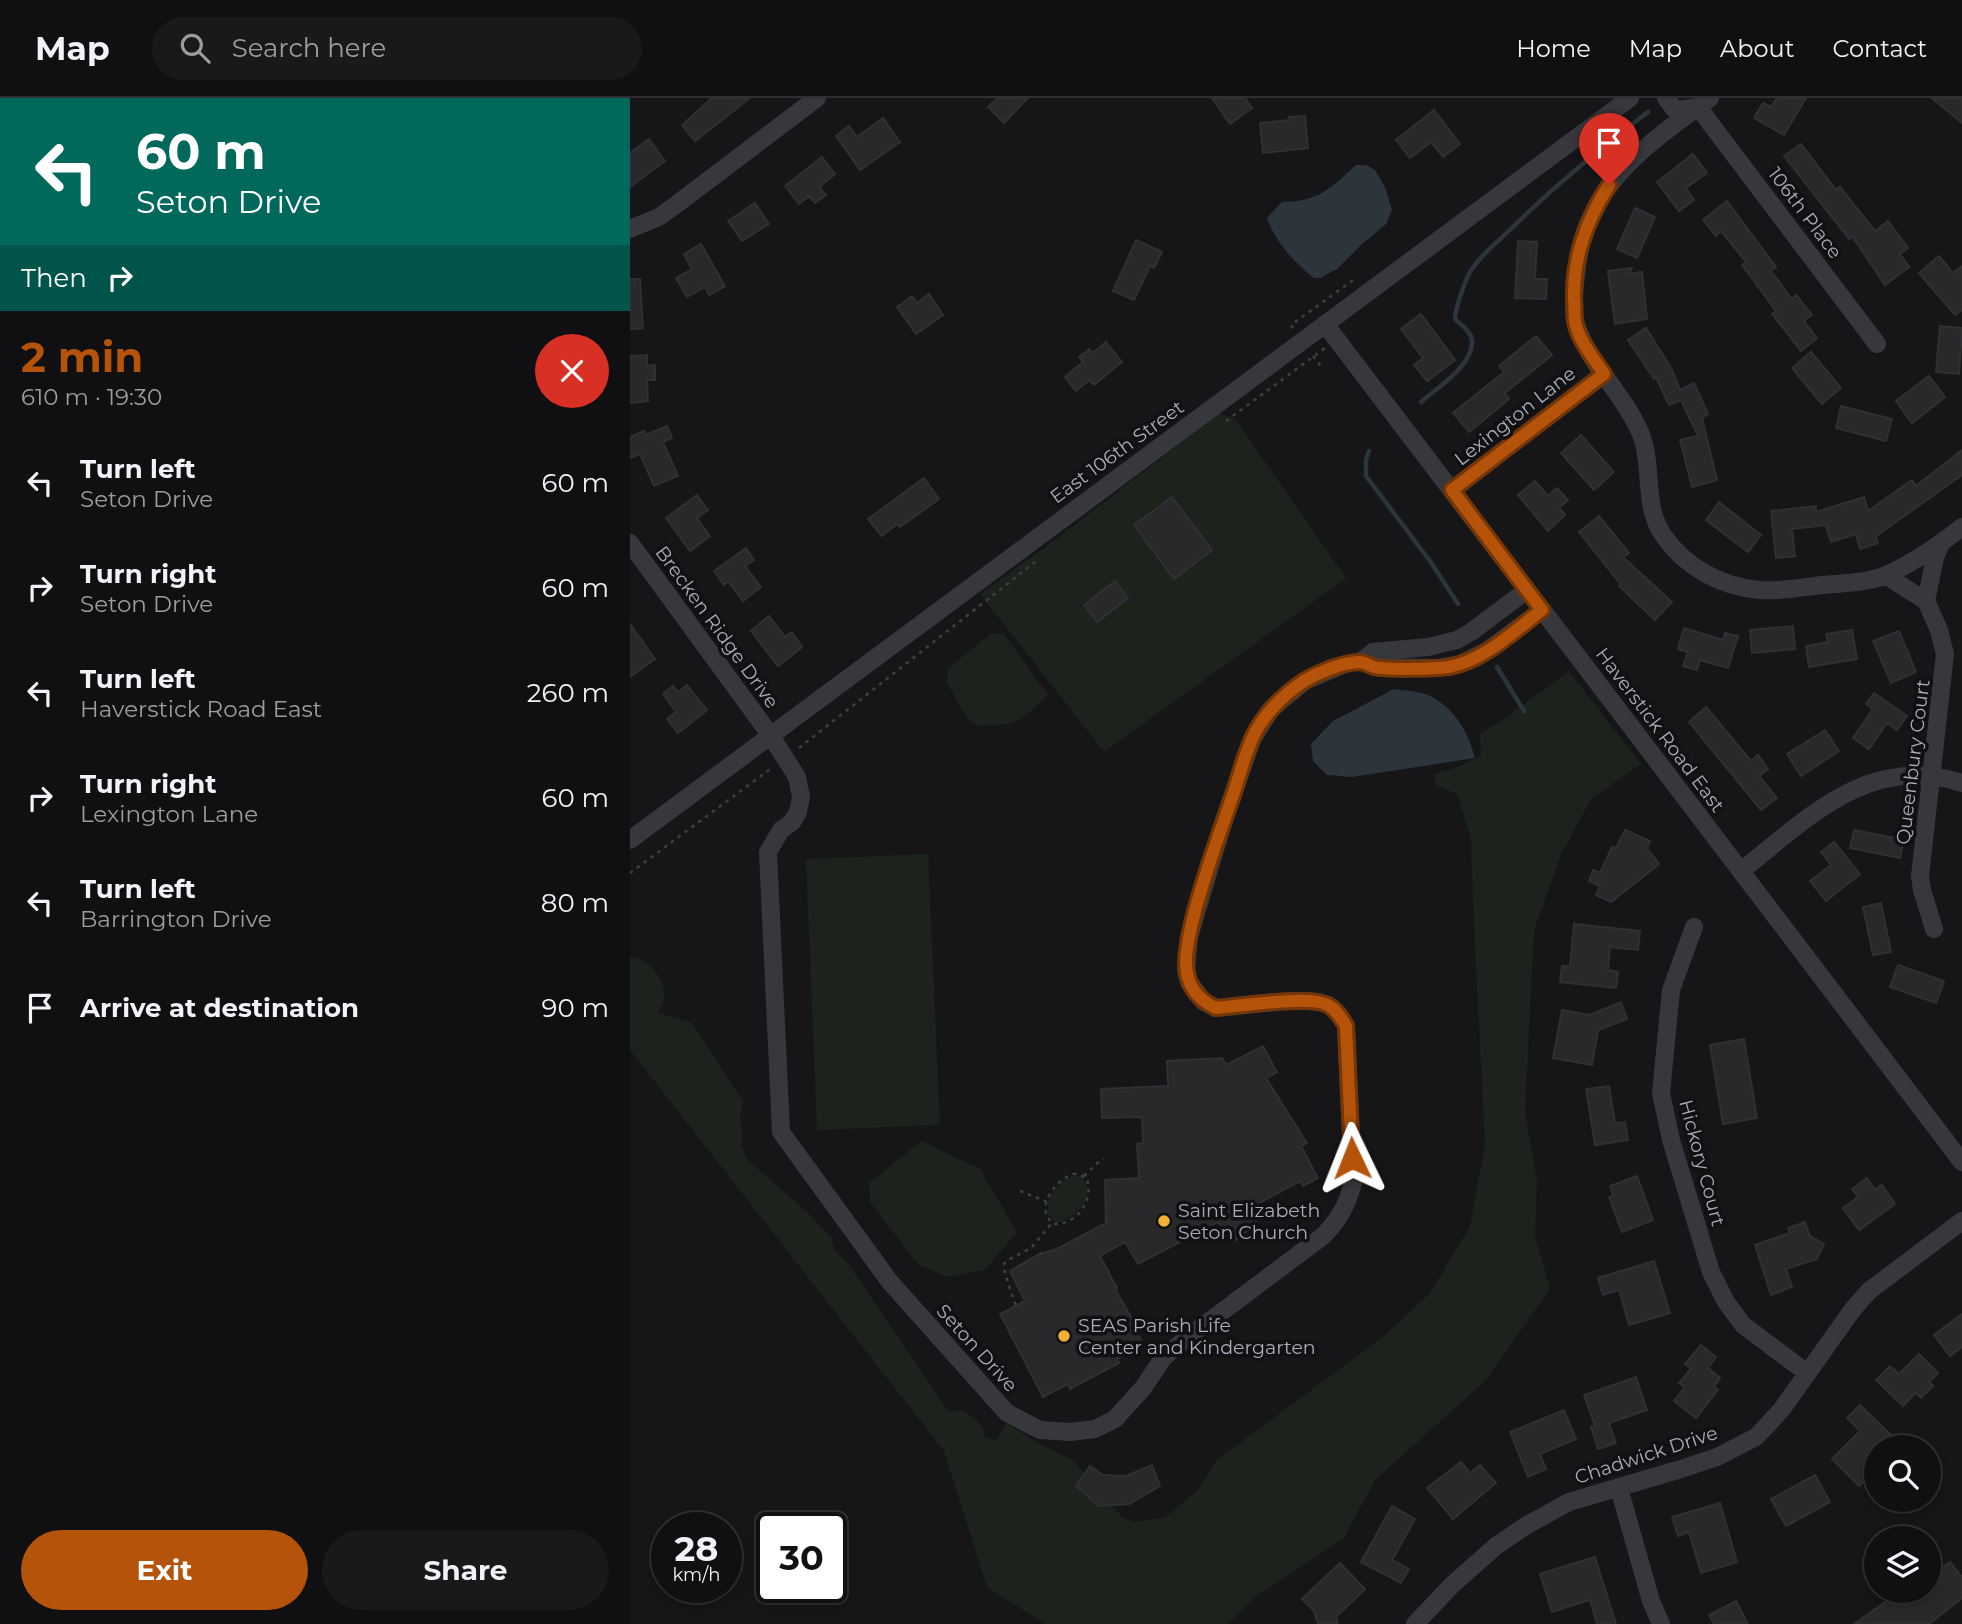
<!DOCTYPE html>
<html lang="en">
<head>
<meta charset="utf-8">
<style>
  body { margin:0; font-family:Montserrat,sans-serif; background:#19191b; color:#f1f3f6; height:100vh; display:flex; flex-direction:column; font-size:26px; white-space:nowrap }
  * { box-sizing:border-box; margin:0 }
  p { font-size:23px; color:#9c9d9f }
  .icon { flex:none; width:38px; height:38px; fill:none; stroke:currentColor; stroke-width:2; stroke-linecap:round; stroke-linejoin:round }
  .map { position:relative; flex:1; overflow:hidden }
  .details { display:flex; flex-direction:column; background:#101012; width:630px }
  .details>* { flex:none }
  .top-card { background:#00695c; color:#fff; overflow:hidden }
  .controls { position:absolute; left:1234px; top:1337px; display:grid; gap:14px }
  .controls a { display:grid; place-items:center; width:77px; height:77px; border-radius:50%; background:#101012; box-shadow:0 4px 10px #0003,0 0 0 2px #303032; font-size:35px }
  .speed { position:absolute; left:21px; top:1414px; display:flex; gap:14px; font-size:35px; font-weight:700; text-align:center }
  .speed>* { display:grid; place-content:center; width:91px; height:91px; border-radius:50%; background:#101012; box-shadow:0 4px 10px #0003,0 0 0 2px #303032; line-height:1 }
  .speed small { font-size:18px; font-weight:400 }
  .speed .limit { border:4px solid #111; border-radius:10px; background:#fff; color:#111 }
  .pin { position:absolute; display:grid; place-items:center; width:60px; height:60px; color:#fff; margin:-72px -30px; border-radius:50% 50% 50% 0; rotate:-45deg; box-shadow:0 0 7px #0007 }
  .pin .icon { rotate:45deg }
  .me { position:absolute; width:77px; margin:-38px; rotate:358deg; stroke-linejoin:round; filter:drop-shadow(0 0 5px #0008) }
  .turn { display:flex; align-items:center; gap:24px; height:147px; padding:0 21px; font-size:32px }
  .turn .icon { width:91px; height:91px; stroke-width:2.5 }
  .turn b { display:block; font-size:49px; line-height:60px }
  .then { display:flex; align-items:center; height:66px; padding:0 21px; background:#0003; gap:14px; font-size:26px }
  .round { display:grid; place-items:center; flex:none; width:74px; height:74px; border-radius:37px; background:#19191b }
  .headline { display:flex; align-items:center; justify-content:space-between; height:119px; padding:0 21px }
  h1 { font-size:42px; font-weight:700; line-height:52px; color:#b45309 }
  .action { display:flex; gap:14px; margin-top:auto; padding:14px 21px }
  .action a { flex:1; height:80px; border-radius:42px; background:#b45309; color:#fff; font-size:28px; font-weight:700; line-height:80px; text-align:center }
  .action a+a { background:#19191b; color:#f1f3f6 }
  ul { padding:0; list-style:none }
  li { display:flex; align-items:center; gap:21px; height:105px; padding:0 21px }
  li div { flex:1 }
  li b { display:block; font-size:26px }
  li em { font-style:normal }
  header { display:flex; align-items:center; gap:42px; box-sizing:border-box; height:98px; padding:0 35px; background:#101012; border-bottom:2px solid #303032 }
  header strong { font-size:33px }
  nav { display:flex; gap:38px; margin-inline-start:auto; font-size:24px }
  .search { width:490px; height:63px; background:#19191b; display:flex; align-items:center; gap:18px; box-sizing:border-box; padding:0 24px; border-radius:38px; color:#9c9d9f; font-size:26px }
  main { display:flex; flex:1; min-height:0 }
  .map>svg:first-child { display:block }
</style>
</head>
<body>
<header>
<strong>Map</strong>
<div class="search"><svg class="icon" aria-label="search" viewBox="0 0 24 24"><circle cx="10" cy="10" r="6"/><path d="M15 15l6 6"/></svg>Search here</div>
<nav><a>Home</a><a>Map</a><a>About</a><a>Contact</a></nav>
</header>
<main>
<section class="details">
<div class="top-card">
<div class="turn"><svg class="icon" aria-label="left" viewBox="0 0 24 24"><path d="M17 20v-9H6M10 6l-5 5 5 5"/></svg><div><b>60 m</b>Seton Drive</div></div>
<div class="then">Then<svg class="icon" aria-label="right" viewBox="0 0 24 24"><path d="M7 20v-9h11M14 6l5 5-5 5"/></svg></div>
</div>
<div class="headline"><div><h1>2 min</h1><p>610 m · 19:30</p></div><a class="round" style="background:#d93025;color:#fff"><svg class="icon" aria-label="close" viewBox="0 0 24 24"><path d="M6 6l12 12M18 6L6 18"/></svg></a></div>
<ul>
<li><svg class="icon" aria-label="left" viewBox="0 0 24 24"><path d="M17 20v-9H6M10 6l-5 5 5 5"/></svg><div><b>Turn left</b><p>Seton Drive</p></div><em>60 m</em></li>
<li><svg class="icon" aria-label="right" viewBox="0 0 24 24"><path d="M7 20v-9h11M14 6l5 5-5 5"/></svg><div><b>Turn right</b><p>Seton Drive</p></div><em>60 m</em></li>
<li><svg class="icon" aria-label="left" viewBox="0 0 24 24"><path d="M17 20v-9H6M10 6l-5 5 5 5"/></svg><div><b>Turn left</b><p>Haverstick Road East</p></div><em>260 m</em></li>
<li><svg class="icon" aria-label="right" viewBox="0 0 24 24"><path d="M7 20v-9h11M14 6l5 5-5 5"/></svg><div><b>Turn right</b><p>Lexington Lane</p></div><em>60 m</em></li>
<li><svg class="icon" aria-label="left" viewBox="0 0 24 24"><path d="M17 20v-9H6M10 6l-5 5 5 5"/></svg><div><b>Turn left</b><p>Barrington Drive</p></div><em>80 m</em></li>
<li><svg class="icon" aria-label="arrive" viewBox="0 0 24 24"><path d="M6 21V4h12l-3 4 3 4H6"/></svg><div><b>Arrive at destination</b></div><em>90 m</em></li>
</ul>
<div class="action"><a>Exit</a><a>Share</a></div>
</section>
<div class="map">
<svg width="1332" height="1526" viewBox="0 0 1332 1526">
  <rect width="100%" height="100%" fill="#161618"/>
  <path fill="#1c231d" d="M 590,315 L 606,322 L 716,480 L 474,654 L 350,496 L 417,448 Z
    M 362,535 L 374,536 L 418,597 L 393,620 L 380,626 L 348,628 L 337,620 L 317,585 L 318,570 Z
    M 939,573 L 1011,666 L 961,701 L 931,757 L 904,832 L 895,1015 L 907,1083 L 905,1138 L 920,1191 L 855,1283 L 745,1382 L 714,1440 L 629,1496 L 597,1526 L 415,1526 L 357,1489 L 314,1353 L 0,952 L 0,859 C 18,860 36,881 34,899 C 33,904 30,910 28,915 L 62,925 L 113,1003 L 110,1018 L 113,1038 L 111,1048 L 119,1063 L 177,1114 L 201,1139 L 205,1153 L 217,1164 L 319,1314 L 333,1312 L 348,1323 L 356,1339 L 366,1343 L 376,1325 L 411,1347 L 445,1364 L 491,1418 L 503,1424 L 534,1420 L 567,1393 L 587,1362 L 754,1238 L 800,1195 L 840,1128 L 855,1046 L 844,830 L 841,741 L 827,696 L 806,687 L 803,676 L 826,670 L 851,658 L 850,636 L 874,621 Z
    M 298,756 L 310,1027 L 187,1032 L 176,761 Z
    M 292,1043 L 350,1071 L 387,1134 L 355,1172 L 317,1179 L 288,1166 L 240,1104 L 239,1085 Z
    M 442,1078 L 451,1078 C 468,1096 447,1121 427,1125 L 418,1117 C 416,1100 426,1084 442,1078 Z"/>
  <path fill="#2c353c" d="M 726,67 L 736,67 L 745,72 L 755,89 L 762,112 L 756,126 L 731,147 L 707,171 L 690,180 L 684,180 C 664,164 645,144 637,120 L 652,104 C 688,104 701,90 726,67 Z
    M 764,591 C 776,593 792,593 802,599 C 826,612 838,634 845,660 L 722,679 L 697,677 L 683,663 L 681,646 L 703,623 Z"/>
  <g fill="none" stroke-linecap="round" stroke-linejoin="round">
    <path stroke="#2c353c" stroke-width="4.5" d="M 791,304 C 807,290 844,267 842,242 C 841,233 831,227 825,221 C 825,211 836,179 842,171 C 854,153 868,144 883,129 C 925,87 971,50 1018,14
      M 739,353 L 736,362 L 736,378 L 800,463 L 828,506
      M 867,569 L 894,613"/>
  </g>
  <path fill="#29292c" stroke="#303034" stroke-width="2" d="M 82,0 L 120,0 L 65,43 L 52,27 Z
    M 368,0 L 398,0 L 374,25 L 358,9 Z
    M 582,0 L 615,0 L 622,10 L 600,26 Z
    M 1147,0 L 1176,0 L 1154,37 L 1124,20 L 1133,5 L 1141,9 Z
    M 1302,0 L 1332,0 L 1332,25 Z
    M 804,12 L 830,46 L 813,59 L 801,44 L 780,60 L 766,42 Z
    M 675,18 L 678,50 L 633,55 L 630,25 L 660,22 L 659,19 Z
    M 253,20 L 270,44 L 230,72 L 206,38 L 219,28 L 227,39 Z
    M 19,41 L 35,63 L 0,89 L 0,55 Z
    M 1171,46 L 1206,92 L 1210,89 L 1245,133 L 1258,123 L 1278,150 L 1270,156 L 1279,169 L 1255,187 L 1222,138 L 1219,141 L 1154,58 Z
    M 1063,56 L 1077,75 L 1056,90 L 1064,102 L 1049,113 L 1027,84 Z
    M 192,59 L 205,76 L 189,89 L 196,97 L 185,105 L 179,98 L 169,106 L 155,88 Z
    M 1097,103 L 1146,169 L 1141,173 L 1162,201 L 1166,197 L 1182,217 L 1174,223 L 1187,240 L 1171,253 L 1142,216 L 1146,213 L 1112,167 L 1116,164 L 1091,133 L 1086,138 L 1073,122 Z
    M 125,105 L 139,126 L 112,143 L 98,123 Z
    M 1005,110 L 1025,119 L 1007,160 L 987,151 Z
    M 506,142 L 532,154 L 524,170 L 520,168 L 504,202 L 483,193 Z
    M 888,143 L 907,144 L 905,181 L 917,181 L 916,201 L 885,200 Z
    M 71,146 L 95,188 L 79,197 L 75,189 L 57,199 L 46,180 L 62,171 L 54,156 Z
    M 1309,158 L 1323,175 L 1332,168 L 1332,212 L 1325,217 L 1289,175 Z
    M 1002,170 L 999,176 L 1012,174 L 1017,221 L 985,226 L 978,173 Z
    M 0,181 L 10,181 L 13,230 L 0,231 Z
    M 299,196 L 313,217 L 286,236 L 267,209 L 282,198 L 287,205 Z
    M 791,216 L 825,262 L 797,283 L 784,267 L 793,260 L 771,231 Z
    M 1310,228 L 1332,230 L 1329,276 L 1306,274 Z
    M 1016,230 L 1041,270 L 1050,292 L 1064,285 L 1078,316 L 1072,320 L 1087,382 L 1062,389 L 1050,342 L 1068,338 L 1051,302 L 1039,307 L 1026,279 L 1024,281 L 998,242 Z
    M 906,238 L 922,257 L 875,295 L 879,301 L 839,334 L 823,315 L 874,274 L 869,268 Z
    M 476,244 L 492,264 L 464,287 L 459,282 L 446,293 L 435,279 L 453,264 L 449,259 L 459,251 L 463,255 Z
    M 1181,254 L 1211,290 L 1192,306 L 1162,270 Z
    M 17,257 L 17,268 L 25,267 L 25,282 L 17,282 L 18,303 L 0,305 L 0,258 Z
    M 1299,278 L 1315,299 L 1282,325 L 1266,303 Z
    M 1211,308 L 1262,321 L 1256,343 L 1206,330 Z
    M 37,328 L 42,340 L 33,344 L 48,378 L 24,388 L 10,356 L 0,360 L 0,339 L 14,333 L 16,337 Z
    M 951,337 L 984,374 L 964,392 L 931,355 Z
    M 1332,352 L 1332,377 L 1246,438 L 1248,445 L 1230,451 L 1226,436 L 1201,444 L 1196,427 L 1162,431 L 1165,458 L 1146,460 L 1141,413 L 1186,408 L 1186,414 L 1234,399 L 1238,413 L 1282,382 L 1286,388 Z
    M 294,380 L 309,401 L 270,429 L 267,426 L 252,438 L 238,421 Z
    M 905,383 L 918,398 L 927,390 L 938,402 L 929,410 L 935,417 L 918,433 L 888,397 Z
    M 67,397 L 78,412 L 67,420 L 80,438 L 60,453 L 36,420 Z
    M 542,399 L 582,452 L 544,481 L 504,427 Z
    M 1089,404 L 1131,437 L 1118,454 L 1076,422 Z
    M 969,418 L 999,455 L 993,459 L 1042,504 L 1025,522 L 989,488 L 991,487 L 949,434 Z
    M 116,450 L 124,462 L 115,468 L 131,489 L 113,503 L 98,483 L 94,487 L 84,473 Z
    M 485,483 L 498,500 L 467,524 L 454,507 Z
    M 139,518 L 155,539 L 162,534 L 172,549 L 148,568 L 121,533 Z
    M 0,526 L 25,561 L 0,579 Z
    M 1163,528 L 1165,551 L 1122,555 L 1120,532 Z
    M 1054,530 L 1093,542 L 1095,535 L 1108,538 L 1098,570 L 1070,562 L 1067,572 L 1053,568 L 1058,554 L 1048,551 Z
    M 1222,532 L 1227,561 L 1179,569 L 1176,548 L 1198,544 L 1196,536 Z
    M 1269,533 L 1286,574 L 1261,585 L 1243,543 Z
    M 57,587 L 77,612 L 48,635 L 37,621 L 46,614 L 33,596 L 43,588 L 48,594 Z
    M 1244,595 L 1277,618 L 1267,632 L 1257,625 L 1239,651 L 1223,640 L 1243,611 L 1236,606 Z
    M 1076,609 L 1121,663 L 1128,657 L 1138,671 L 1129,678 L 1147,700 L 1131,712 L 1059,624 Z
    M 1195,632 L 1209,653 L 1171,678 L 1157,656 Z
    M 995,732 L 1020,743 L 1017,750 L 1029,766 L 981,804 L 966,797 L 970,788 L 959,783 L 963,772 L 970,775 L 982,749 L 986,750 Z
    M 1224,732 L 1274,742 L 1270,760 L 1220,750 Z
    M 1204,744 L 1230,776 L 1196,803 L 1180,783 L 1201,767 L 1191,754 Z
    M 1251,805 L 1261,854 L 1243,857 L 1233,809 Z
    M 944,826 L 1010,833 L 1008,852 L 980,849 L 978,872 L 988,874 L 986,890 L 930,884 L 932,868 L 940,868 Z
    M 1268,867 L 1314,883 L 1306,905 L 1260,889 Z
    M 991,904 L 997,921 L 968,932 L 962,967 L 923,960 L 932,912 L 960,917 Z
    M 1114,941 L 1127,1020 L 1093,1026 L 1080,947 Z
    M 633,948 L 647,974 L 636,980 L 677,1045 L 671,1048 L 688,1080 L 673,1088 L 670,1083 L 620,1110 L 627,1125 L 603,1144 L 588,1124 L 508,1166 L 495,1144 L 470,1158 L 487,1190 L 485,1191 L 508,1231 L 506,1233 L 514,1247 L 487,1261 L 489,1265 L 447,1287 L 440,1291 L 438,1286 L 413,1299 L 370,1216 L 395,1203 L 380,1173 L 411,1155 L 411,1156 L 429,1150 L 476,1125 L 475,1082 L 509,1080 L 507,1046 L 513,1045 L 512,1019 L 472,1020 L 471,991 L 538,988 L 537,963 L 592,960 L 596,967 Z
    M 979,988 L 985,1025 L 995,1024 L 998,1042 L 965,1047 L 956,991 Z
    M 1007,1078 L 1023,1122 L 992,1134 L 979,1099 L 983,1098 L 980,1088 Z
    M 1237,1080 L 1245,1092 L 1252,1087 L 1265,1106 L 1229,1132 L 1213,1110 L 1228,1099 L 1222,1091 Z
    M 1175,1124 L 1180,1138 L 1194,1146 L 1187,1161 L 1156,1171 L 1162,1189 L 1141,1197 L 1125,1147 L 1160,1135 L 1158,1130 Z
    M 1024,1163 L 1040,1215 L 999,1227 L 989,1192 L 973,1197 L 968,1180 Z
    M 1332,1216 L 1332,1249 L 1320,1258 L 1304,1237 Z
    M 1071,1247 L 1086,1259 L 1078,1270 L 1090,1280 L 1084,1289 L 1088,1292 L 1066,1320 L 1044,1303 L 1055,1289 L 1049,1285 L 1061,1271 L 1055,1266 Z
    M 1289,1256 L 1308,1275 L 1299,1284 L 1303,1288 L 1291,1300 L 1285,1295 L 1273,1308 L 1246,1282 L 1260,1268 L 1269,1276 Z
    M 1006,1279 L 1017,1312 L 979,1325 L 986,1345 L 968,1351 L 961,1329 L 965,1328 L 954,1297 Z
    M 1230,1307 L 1264,1340 L 1255,1349 L 1246,1349 L 1246,1371 L 1229,1388 L 1202,1361 L 1230,1333 L 1217,1320 Z
    M 934,1312 L 946,1341 L 910,1356 L 916,1371 L 898,1379 L 880,1334 Z
    M 831,1364 L 840,1375 L 850,1367 L 866,1385 L 823,1421 L 797,1390 Z
    M 522,1367 L 530,1388 L 499,1406 L 469,1408 L 446,1388 L 460,1368 L 473,1377 L 496,1378 Z
    M 1185,1377 L 1200,1404 L 1156,1428 L 1141,1401 Z
    M 1090,1405 L 1107,1464 L 1071,1475 L 1059,1434 L 1048,1438 L 1042,1419 Z
    M 762,1408 L 785,1421 L 762,1462 L 779,1471 L 771,1485 L 731,1464 Z
    M 965,1459 L 986,1526 L 967,1526 L 960,1502 L 922,1514 L 910,1476 Z
    M 1320,1464 L 1332,1479 L 1332,1500 L 1299,1526 L 1224,1526 L 1271,1493 L 1298,1493 L 1298,1481 Z
    M 710,1465 L 735,1491 L 706,1519 L 708,1526 L 688,1526 L 684,1513 L 672,1501 Z
    M 1106,1503 L 1118,1526 L 1084,1526 L 1079,1517 Z"/>
  <g fill="none" stroke-linecap="round" stroke-linejoin="round">
    <path stroke="#3d3f44" stroke-width="2.5" stroke-dasharray="3.5 5" stroke-linecap="butt" d="M 663,230 L 661,227 L 726,180
      M 683,258 L 693,271
      M 596,323 L 695,250
      M 169,650 L 405,464
      M 0,775 L 143,669
      M 443,1076 L 449,1076 L 457,1081 C 464,1102 447,1127 424,1126 C 403,1111 425,1082 443,1076 Z
      M 454,1078 L 466,1066 L 474,1061
      M 390,1093 L 417,1104
      M 386,1207 C 380,1193 377,1181 373,1167 L 378,1162 L 401,1150 L 421,1126"/>
    <path stroke="#37383d" stroke-width="18" d="M 1036,0 L 1045,12 L 1068,9
      M 1080,0 C 1014,49 953,88 946,178 C 944,193 942,212 946,226 C 958,265 993,295 1010,334 C 1024,367 1012,406 1033,437 C 1055,469 1091,489 1130,492 C 1151,494 1173,489 1193,487 C 1214,485 1237,485 1256,477 C 1283,465 1309,447 1332,429
      M 1068,9 L 1247,246
      M 0,131 L 29,119 L 47,106 L 187,0
      M 695,226 L 1332,1064
      M 822,392 L 974,276
      M 0,445 L 141,638 L 167,679 L 171,699 L 168,714 L 162,724 L 151,732 L 138,754 L 151,1034 L 260,1184 L 377,1315 L 410,1332 L 440,1334 L 465,1331 L 485,1321 L 513,1290 L 534,1259 L 557,1240 L 693,1138 C 709,1122 717,1107 723,1085 L 716,928 C 711,919 707,912 698,907 C 680,897 610,908 586,910 L 574,904 L 559,884 L 556,873 L 559,839 L 594,722 L 622,642 L 641,611 L 675,583 L 715,566 L 732,563 L 743,554 L 798,549 L 827,542 L 841,534 L 897,492
      M 1255,477 L 1296,503 L 1309,532 L 1315,556 L 1290,778 L 1292,792 L 1304,831
      M 1296,503 L 1305,460 L 1311,445
      M 732,563 L 744,569 L 807,570 L 830,566 L 858,552 L 912,512
      M 0,742 L 1000,0
      M 1111,773 C 1178,720 1239,655 1332,685
      M 1064,829 L 1041,892 L 1031,995 L 1041,1042 L 1081,1174 L 1096,1204 L 1113,1227 L 1177,1275
      M 989,1390 L 1021,1503 L 1031,1526
      M 785,1526 L 822,1487 L 866,1448 L 897,1427 L 939,1404 L 1051,1371 L 1087,1359 L 1126,1339 L 1152,1311 L 1223,1211 L 1239,1193 L 1332,1123"/>
  </g>
  <g fill="none" stroke-linecap="round" stroke-linejoin="round">
    <g stroke="#753606" stroke-width="18">
      <path id="route" d="M 722,1060 L 716,928 C 711,920 707,912 698,907 C 679,897 611,908 586,910 C 571,903 560,892 557,875 C 549,843 591,732 603,697 C 609,679 614,659 622,641 C 632,618 653,597 674,583 C 689,574 711,565 729,564 C 735,564 738,567 744,569 C 758,572 803,571 818,569 C 854,563 884,533 912,512 L 822,392 L 974,276 C 964,260 948,242 945,223 C 944,216 945,208 944,201 C 943,158 957,122 979,87"/>
    </g>
    <use href="#route" stroke="#b45309" stroke-width="12"/>
  </g>
  <g fill="#f2b134" stroke="#111113" stroke-width="2.5">
    <circle cx="534" cy="1123" r="7"/>
    <circle cx="434" cy="1238" r="7"/>
  </g>
  <g text-anchor="middle" dominant-baseline="central" stroke-width="7" stroke-linejoin="round" paint-order="stroke">
    <g font-size="19" fill="#a8adb8" stroke="#111113">
      <text transform="translate(1175 115) rotate(53)">106th Place</text>
      <text transform="translate(885 318) rotate(-38)">Lexington Lane</text>
      <text transform="translate(487 354) rotate(-36)">East 106th Street</text>
      <text transform="translate(87 529) rotate(54)">Brecken Ridge Drive</text>
      <text transform="translate(1030 632) rotate(53)">Haverstick Road East</text>
      <text transform="translate(1283 664) rotate(-83)">Queenbury Court</text>
      <text transform="translate(1072 1065) rotate(75)">Hickory Court</text>
      <text transform="translate(347 1250) rotate(48)">Seton Drive</text>
      <text transform="translate(1016 1357) rotate(-18)">Chadwick Drive</text>
    </g>
    <g font-size="19" fill="#a8adb8" stroke="#111113" text-anchor="start">
      <text x="548" y="1112">Saint Elizabeth<tspan x="548" dy="22">Seton Church</tspan></text>
      <text x="448" y="1227">SEAS Parish Life<tspan x="448" dy="22">Center and Kindergarten</tspan></text>
    </g>
  </g>
</svg>
<div class="controls">
<a><svg class="icon" aria-label="search" viewBox="0 0 24 24"><circle cx="10" cy="10" r="6"/><path d="M15 15l6 6"/></svg></a>
<a><svg class="icon" aria-label="layers" viewBox="0 0 24 24"><path d="M12 4l9 5-9 5-9-5zM3 14l9 5 9-5"/></svg></a>
</div>
<div class="speed"><div>28<small>km/h</small></div><div class="limit">30</div></div>
<div class="pin" style="left:979px;top:87px;background:#d93025"><svg class="icon" aria-label="arrive" viewBox="0 0 24 24"><path d="M6 21V4h12l-3 4 3 4H6"/></svg></div>
<svg class="me" style="left:722px;top:1060px" viewBox="-20 -20 40 40"><path d="M0-17L14 15 0 8-14 15z" fill="#b45309" stroke="#fff" stroke-width="4"/></svg>
</div>
</main>
</body>
</html>
